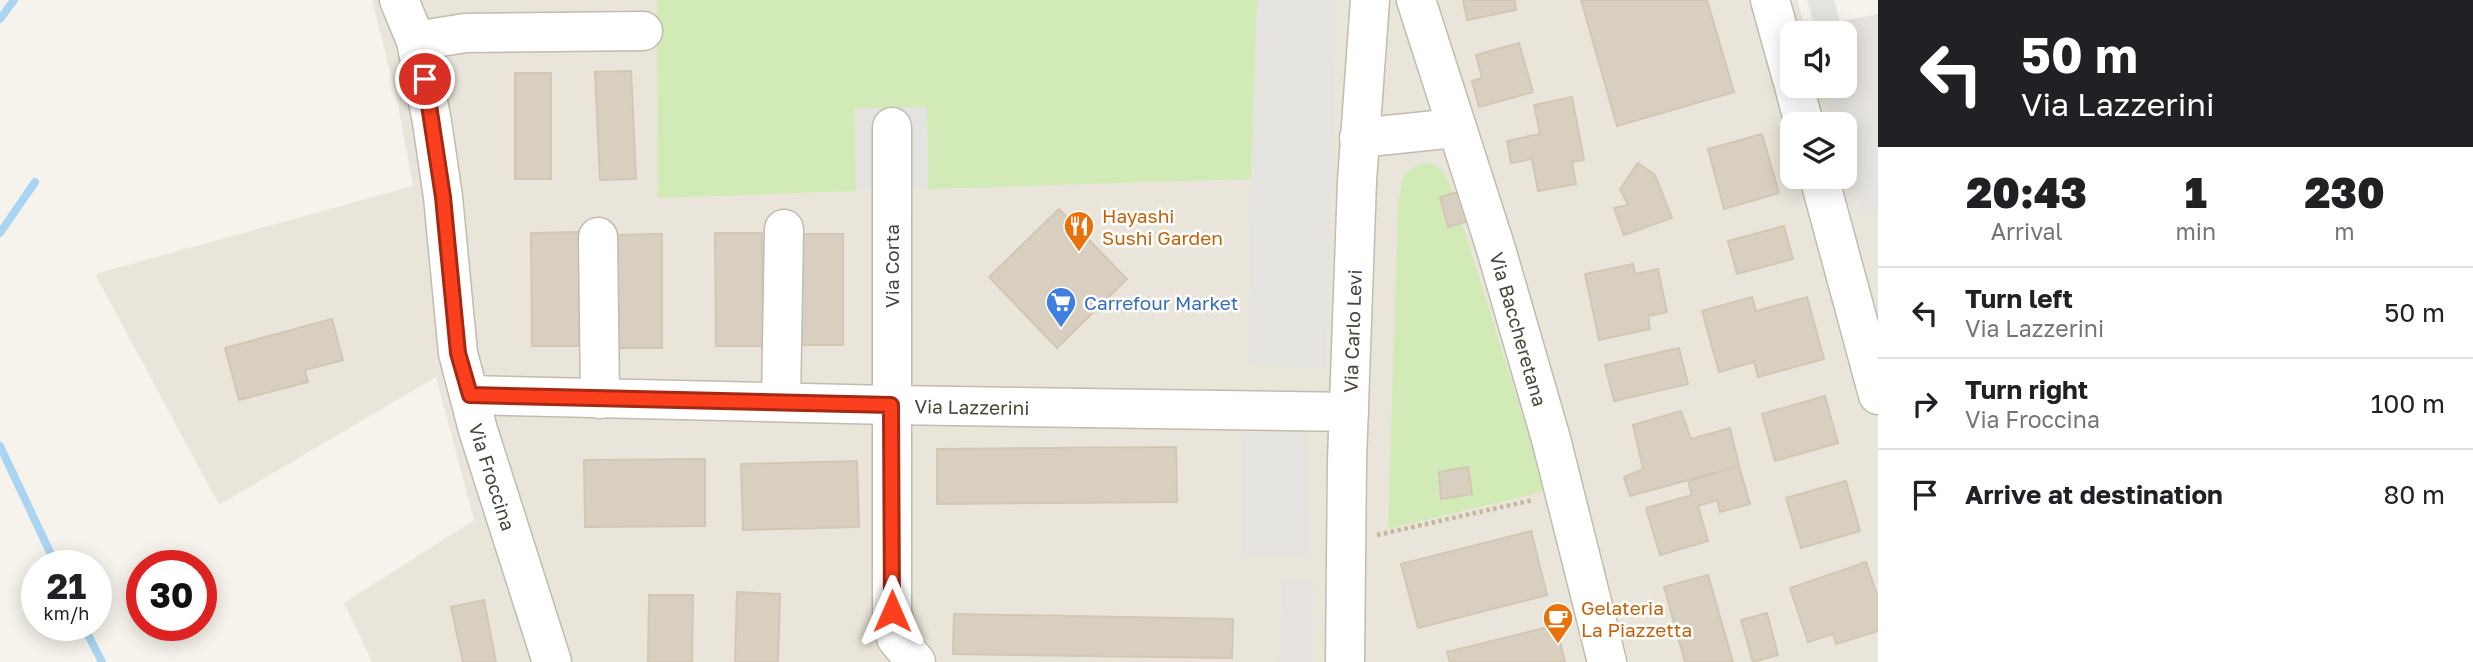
<!DOCTYPE html>
<html lang="en">
<head>
<meta charset="utf-8">
<style>
  body { margin:0; font-family:"Golos Text",sans-serif; background:#f6f6f6; color:#202124; height:100vh; display:flex; flex-direction:column; font-size:26px; white-space:nowrap }
  * { box-sizing:border-box; margin:0 }
  p { font-size:23px; color:#757577 }
  .icon { flex:none; width:38px; height:38px; fill:none; stroke:currentColor; stroke-width:2; stroke-linecap:round; stroke-linejoin:round }
  .map { position:relative; flex:1; overflow:hidden }
  .side { display:flex; flex-direction:column; background:#fff; width:595px }
  .side>* { flex:none }
  .top-card { background:#202124; color:#fff; overflow:hidden }
  .controls { position:absolute; left:1780px; top:21px; display:grid; gap:14px }
  .controls a { display:grid; place-items:center; width:77px; height:77px; border-radius:14px; background:#fff; box-shadow:0 4px 18px #0003; font-size:35px }
  .speed { position:absolute; left:21px; top:550px; display:flex; gap:14px; font-size:35px; font-weight:700; text-align:center }
  .speed>* { display:grid; place-content:center; width:91px; height:91px; border-radius:50%; background:#fff; box-shadow:0 4px 18px #0003; line-height:1 }
  .speed small { font-size:18px; font-weight:400 }
  .speed .limit { border:10px solid #d22; background:#fff; color:#111 }
  .pin { position:absolute; display:grid; place-items:center; width:60px; height:60px; color:#fff; margin:-30px; border:4px solid #fff; border-radius:50%; box-shadow:0 2px 7px #0007 }
  .me { position:absolute; width:77px; margin:-38px; rotate:0deg; stroke-linejoin:round; filter:drop-shadow(0 0 5px #0008) }
  .turn { display:flex; align-items:center; gap:24px; height:147px; padding:0 28px; font-size:32px }
  .turn .icon { width:91px; height:91px; stroke-width:2.5 }
  .turn b { display:block; font-size:49px; line-height:60px }
  .eta { display:flex; justify-content:space-evenly; align-items:center; height:119px; text-align:center }
  .eta b { font-size:42px; font-weight:800; line-height:49px }
  ul { padding:0; list-style:none }
  li { display:flex; align-items:center; gap:21px; height:91px; padding:0 28px; border-top:2px solid #e0e0e0 }
  li div { flex:1 }
  li b { display:block; font-size:26px }
  li em { font-style:normal }
  main { display:flex; flex:1; min-height:0 }
  .map>svg:first-child { display:block }
</style>
</head>
<body>
<main>
<div class="map">
<svg width="1878" height="662" viewBox="0 0 1878 662">
  <rect width="100%" height="100%" fill="#f6f3ec"/>
  <path fill="#eae5da" d="M 372,0 L 1797,0 L 1807,33 L 1792,33 L 1792,86 L 1823,86 L 1835,124 L 1792,124 L 1792,177 L 1844,177 L 1845,157 L 1862,214 L 1878,212 L 1878,662 L 372,662 L 344,603 L 474,520 L 436,377 L 219,505 L 95,274 L 413,186 L 397,99 Z"/>
  <path fill="#e6e2dd" d="M 1878,14 L 1878,212 L 1862,215 L 1845,157 L 1844,124 L 1835,124 L 1823,86 L 1844,86 L 1844,33 L 1807,33 L 1805,28 Z"/>
  <path fill="#d2eab5" d="M 657,0 L 1257,0 L 1251,179 L 928,189 L 927,107 L 855,109 L 856,191 L 658,198 Z
    M 1430,163 L 1441,169 L 1450,185 L 1546,491 L 1388,529 L 1398,205 C 1402,180 1401,166 1430,163 Z"/>
  <path fill="#e5e3e0" d="M 1257,0 L 1337,0 L 1326,367 L 1247,365 Z
    M 1807,0 L 1834,0 L 1843,33 L 1817,33 Z
    M 1845,39 L 1878,159 L 1878,190 L 1863,190 L 1832,86 L 1844,86 Z
    M 927,107 L 928,189 L 856,191 L 854,109 Z
    M 1306,432 L 1307,555 L 1242,556 L 1241,433 Z
    M 1282,581 L 1313,582 L 1311,662 L 1279,662 Z"/>
  <g fill="none" stroke-linecap="round" stroke-linejoin="round">
    <path stroke="#a9d4f2" stroke-width="8" d="M 0,19 L 14,0
      M 0,233 L 35,182
      M 0,446 L 56,565
      M 83,625 L 102,662"/>
  </g>
  <path fill="#d8cfc1" stroke="#d3c7b4" stroke-width="2" d="M 1463,0 L 1515,0 L 1516,10 L 1467,20 Z
    M 1581,0 L 1707,0 L 1734,92 L 1617,126 Z
    M 1519,43 L 1533,92 L 1479,107 L 1472,81 L 1482,78 L 1476,55 Z
    M 631,71 L 636,179 L 600,180 L 595,72 Z
    M 515,73 L 551,73 L 551,179 L 515,179 Z
    M 1572,97 L 1584,160 L 1572,162 L 1576,184 L 1538,191 L 1532,159 L 1511,163 L 1507,141 L 1540,134 L 1534,105 Z
    M 1762,134 L 1779,193 L 1724,209 L 1708,149 Z
    M 1638,163 L 1655,175 L 1672,218 L 1624,235 L 1614,208 L 1628,205 L 1620,189 Z
    M 1458,192 L 1468,221 L 1448,227 L 1440,197 Z
    M 1059,209 L 1127,279 L 1057,348 L 989,277 Z
    M 1784,226 L 1793,259 L 1737,274 L 1728,241 Z
    M 579,232 L 579,346 L 532,346 L 531,233 Z
    M 715,233 L 762,233 L 763,346 L 716,346 Z
    M 662,234 L 662,348 L 615,348 L 615,235 Z
    M 798,234 L 843,234 L 843,345 L 798,345 Z
    M 1633,264 L 1635,274 L 1658,269 L 1667,312 L 1648,316 L 1650,329 L 1599,340 L 1585,274 Z
    M 1752,297 L 1756,311 L 1807,297 L 1824,359 L 1758,377 L 1754,362 L 1719,372 L 1702,311 Z
    M 332,319 L 343,360 L 305,370 L 308,382 L 239,400 L 225,348 Z
    M 1679,348 L 1688,384 L 1614,401 L 1605,365 Z
    M 1825,396 L 1838,443 L 1775,461 L 1762,414 Z
    M 1681,411 L 1691,439 L 1730,428 L 1739,466 L 1630,496 L 1624,477 L 1643,469 L 1633,425 Z
    M 1176,447 L 1177,502 L 937,504 L 937,449 Z
    M 705,459 L 705,526 L 585,527 L 584,460 Z
    M 857,461 L 859,527 L 743,530 L 741,464 Z
    M 1739,466 L 1750,504 L 1720,512 L 1717,500 L 1698,506 L 1708,541 L 1660,555 L 1646,508 L 1692,495 L 1688,481 Z
    M 1468,467 L 1472,494 L 1441,499 L 1439,472 Z
    M 1846,481 L 1860,531 L 1801,548 L 1786,498 Z
    M 1531,531 L 1547,595 L 1418,628 L 1401,564 Z
    M 1866,562 L 1878,598 L 1878,631 L 1836,644 L 1833,634 L 1808,642 L 1790,588 Z
    M 1708,575 L 1733,662 L 1685,662 L 1664,587 Z
    M 737,592 L 780,594 L 778,662 L 735,662 Z
    M 649,595 L 693,595 L 692,662 L 648,662 Z
    M 484,600 L 496,662 L 463,662 L 451,607 Z
    M 1767,613 L 1778,655 L 1753,662 L 1741,620 Z
    M 954,614 L 1233,619 L 1232,658 L 953,654 Z
    M 1556,625 L 1565,662 L 1450,662 L 1447,652 Z"/>
  <g fill="none" stroke-linecap="round" stroke-linejoin="round">
    <g stroke="#c2bbae" stroke-width="41">
      <g id="minor">
        <path id="s1" d="M 399,0 L 416,41 L 432,122 L 443,197 L 458,353 L 478,430 L 552,662"/>
        <path id="s2" d="M 1416,0 L 1496,249 L 1551,439 L 1607,662"/>
        <path d="M 1770,0 L 1792,79"/>
        <path d="M 416,41 L 465,33 L 643,31"/>
        <path d="M 1794,86 L 1804,124"/>
        <path d="M 892,127 L 892,611 L 896,638 L 916,662"/>
        <path d="M 1359,138 L 1455,128"/>
        <path d="M 1819,177 L 1878,395"/>
        <path d="M 598,237 L 600,399"/>
        <path id="s3" d="M 470,395 L 891,405 L 1349,412"/>
        <path d="M 781,402 L 784,229"/>
        <path id="s4" d="M 1345,662 L 1347,461 L 1357,181 L 1370,0"/>
      </g>
    </g>
    <path stroke="#c4b79f" stroke-width="4.5" stroke-dasharray="3.5 3.5" stroke-linecap="butt" d="M 1377,535 L 1533,500"/>
    <use href="#minor" stroke="#fff" stroke-width="38"/>
  </g>
  <g fill="none" stroke-linecap="round" stroke-linejoin="round">
    <g stroke="#a42913" stroke-width="18">
      <path id="route" d="M 425,79 L 443,197 L 458,353 L 470,395 L 891,405 L 892,611"/>
    </g>
    <use href="#route" stroke="#fc3f1d" stroke-width="12"/>
  </g>
  <defs>
    <g id="restaurant-pin" transform="scale(1.575)"><path d="M0 17L-7.5 6A9.5 9.5 0 1 1 7.5 6Z" fill="#e8710a" stroke="#fff"/><path d="M-5-6h1v4h1v-4h1v4h1v-4h1v5L-1.5 .5V6h-2V.5L-5-1ZM5-6V6H3V1.5H1.5Q1.5-4 5-6Z" fill="#fff"/></g>
    <g id="supermarket-pin" transform="scale(1.575)"><path d="M0 17L-7.5 6A9.5 9.5 0 1 1 7.5 6Z" fill="#3f7fe0" stroke="#fff"/><path d="M-6-5.5h2.5l.6 2H6L4.5 2H-2.5L-4.4-4H-6ZM-1.5 3.2a1.3 1.3 0 1 0 .1 0ZM3 3.2a1.3 1.3 0 1 0 .1 0Z" fill="#fff"/></g>
    <g id="cafe-pin" transform="scale(1.575)"><path d="M0 17L-7.5 6A9.5 9.5 0 1 1 7.5 6Z" fill="#e8710a" stroke="#fff"/><path d="M-5.5-4.5H6V0H3Q3 3.5 0 3.5H-2.5Q-5.5 3.5-5.5 0ZM3-3.2v2h1.7v-2ZM-6 4.5H4V6H-6Z" fill="#fff"/></g>
  </defs>
  <g fill-rule="evenodd">
    <use href="#restaurant-pin" x="1079" y="226"/>
    <use href="#supermarket-pin" x="1061" y="302"/>
    <use href="#cafe-pin" x="1558" y="618"/>
  </g>
  <g text-anchor="middle" dominant-baseline="central" stroke-width="5" stroke-linejoin="round" paint-order="stroke">
    <g font-size="19" fill="#c56008" stroke="#fff" text-anchor="start">
      <text x="1102" y="215">Hayashi<tspan x="1102" dy="22">Sushi Garden</tspan></text>
      <text x="1581" y="607">Gelateria<tspan x="1581" dy="22">La Piazzetta</tspan></text>
    </g>
    <g font-size="19" fill="#4b4439" stroke="#fff">
      <text transform="translate(891 266) rotate(-90)">Via Corta</text>
      <text stroke="none"><textPath href="#s2" startOffset="345">Via Baccheretana</textPath></text>
      <text stroke="none"><textPath href="#s4" startOffset="331">Via Carlo Levi</textPath></text>
      <text stroke="none"><textPath href="#s3" startOffset="502">Via Lazzerini</textPath></text>
      <text stroke="none"><textPath href="#s1" startOffset="488">Via Froccina</textPath></text>
    </g>
    <g font-size="19" fill="#366cbe" stroke="#fff" text-anchor="start">
      <text x="1084" y="302">Carrefour Market</text>
    </g>
  </g>
</svg>
<div class="controls">
<a><svg class="icon" aria-label="sound" viewBox="0 0 24 24"><path d="M4 9h4l5-4v14l-5-4H4zM17 9q2 3 0 6"/></svg></a>
<a><svg class="icon" aria-label="layers" viewBox="0 0 24 24"><path d="M12 4l9 5-9 5-9-5zM3 14l9 5 9-5"/></svg></a>
</div>
<div class="speed"><div>21<small>km/h</small></div><div class="limit">30</div></div>
<div class="pin" style="left:425px;top:79px;background:#d93025"><svg class="icon" aria-label="arrive" viewBox="0 0 24 24"><path d="M6 21V4h12l-3 4 3 4H6"/></svg></div>
<svg class="me" style="left:892px;top:611px" viewBox="-20 -20 40 40"><path d="M0-17L14 15 0 8-14 15z" fill="#fc3f1d" stroke="#fff" stroke-width="4"/></svg>
</div>
<section class="side">
<div class="top-card">
<div class="turn"><svg class="icon" aria-label="left" viewBox="0 0 24 24"><path d="M17 20v-9H6M10 6l-5 5 5 5"/></svg><div><b>50 m</b>Via Lazzerini</div></div>
</div>
<div class="eta">
<div><b>20:43</b><p>Arrival</p></div>
<div><b>1</b><p>min</p></div>
<div><b>230</b><p>m</p></div>
</div>
<ul>
<li><svg class="icon" aria-label="left" viewBox="0 0 24 24"><path d="M17 20v-9H6M10 6l-5 5 5 5"/></svg><div><b>Turn left</b><p>Via Lazzerini</p></div><em>50 m</em></li>
<li><svg class="icon" aria-label="right" viewBox="0 0 24 24"><path d="M7 20v-9h11M14 6l5 5-5 5"/></svg><div><b>Turn right</b><p>Via Froccina</p></div><em>100 m</em></li>
<li><svg class="icon" aria-label="arrive" viewBox="0 0 24 24"><path d="M6 21V4h12l-3 4 3 4H6"/></svg><div><b>Arrive at destination</b></div><em>80 m</em></li>
</ul>
</section>
</main>
</body>
</html>
